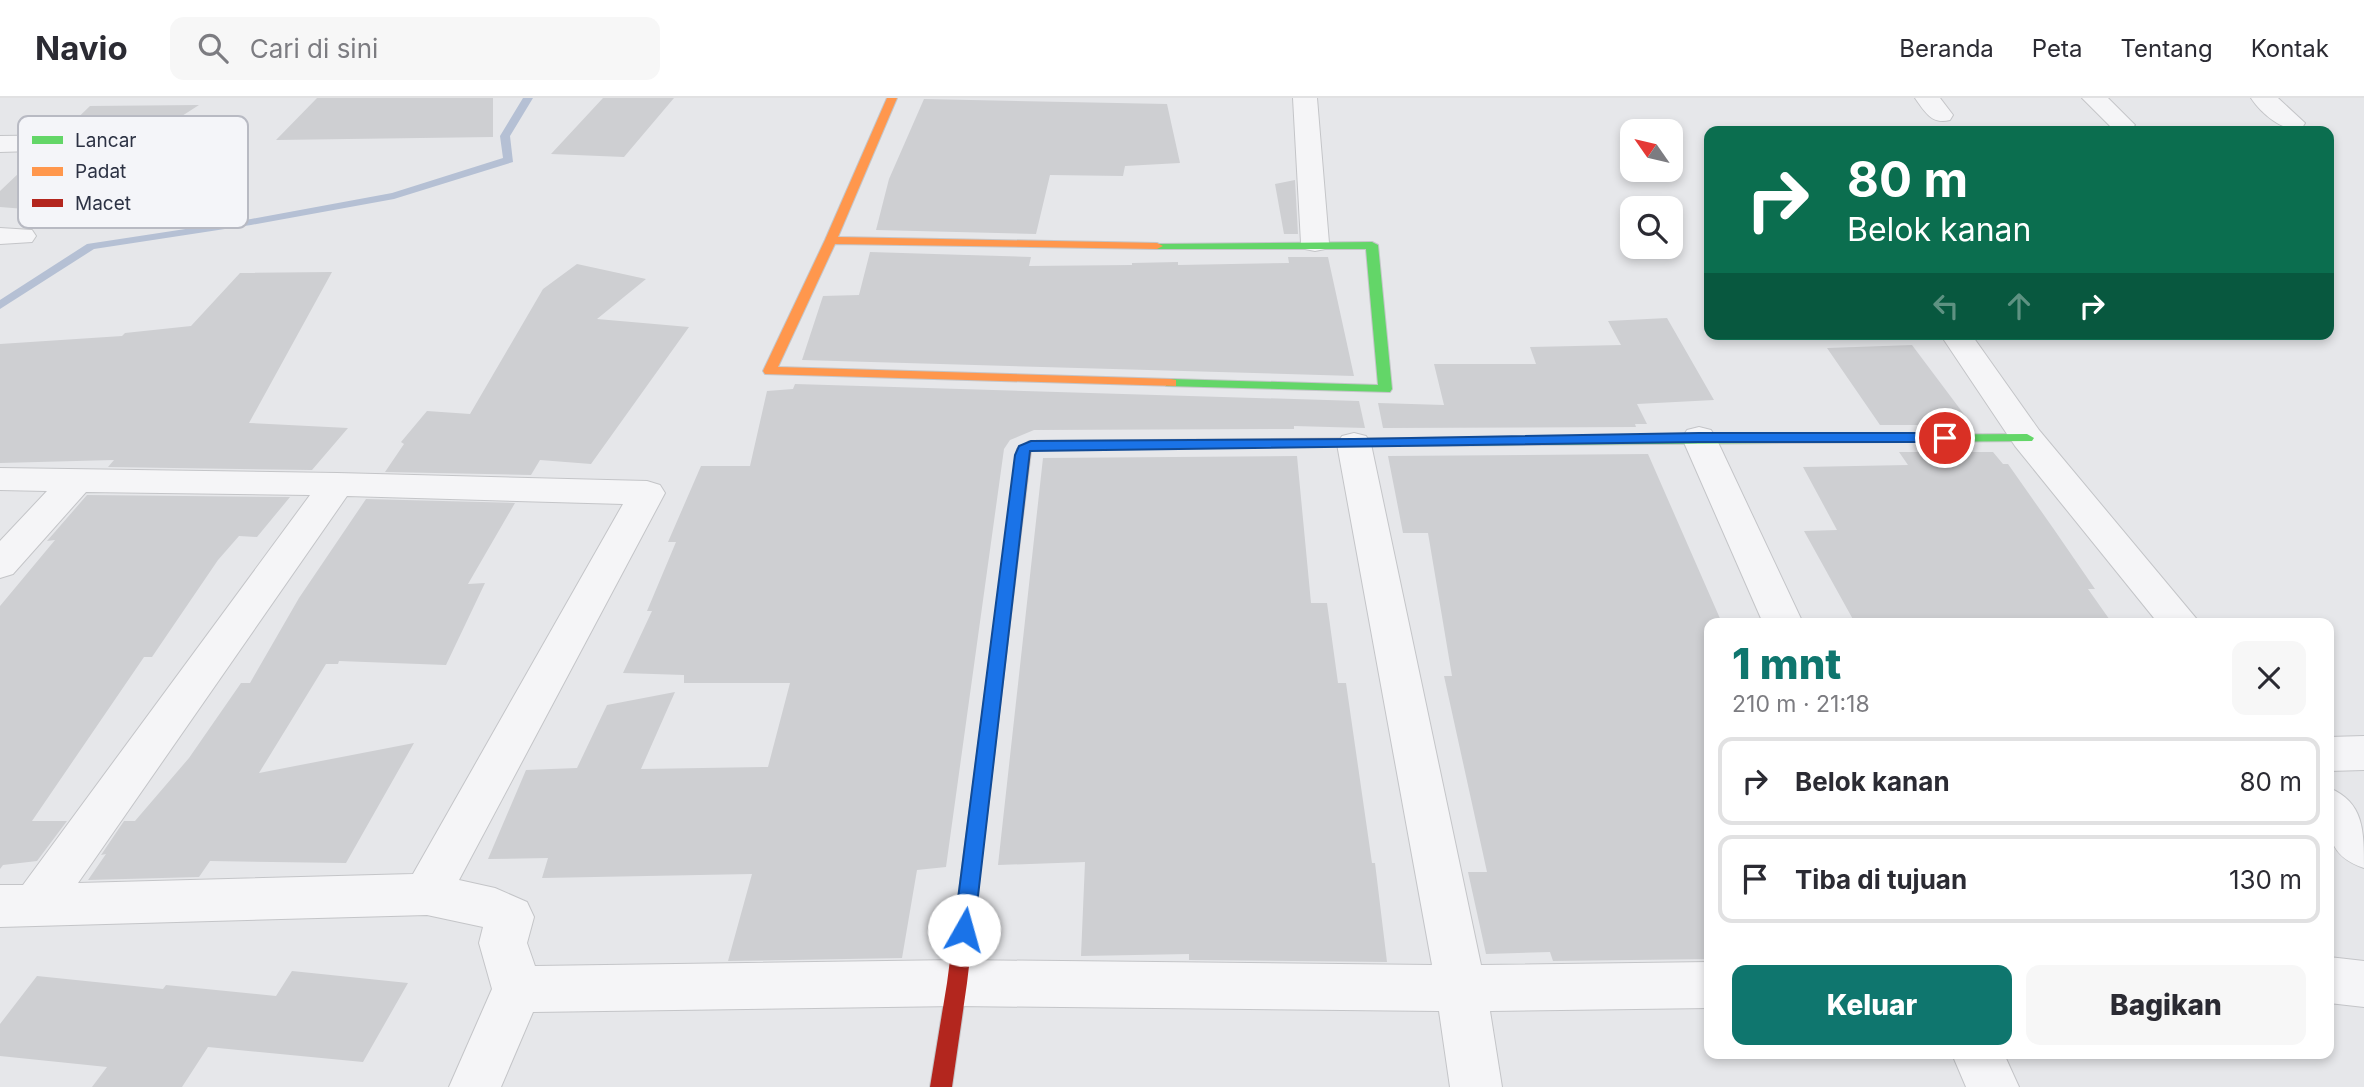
<!DOCTYPE html>
<html lang="id">
<head>
<meta charset="utf-8">
<style>
  body { margin:0; font-family:Inter,sans-serif; background:#f7f7f7; color:#2b2b33; height:100vh; display:flex; flex-direction:column; font-size:26px; white-space:nowrap }
  * { box-sizing:border-box; margin:0 }
  p { font-size:23px; color:#7c7c81 }
  .icon { flex:none; width:38px; height:38px; fill:none; stroke:currentColor; stroke-width:2; stroke-linecap:round; stroke-linejoin:round }
  .map { position:relative; flex:1; overflow:hidden }
  .side { position:absolute; left:1704px; top:520px; width:630px; height:441px; display:flex; flex-direction:column; background:#fff; border-radius:14px; box-shadow:0 4px 10px #0003 }
  .side>* { flex:none }
  .banner { position:absolute; left:1704px; top:28px; width:630px; height:214px; border-radius:14px; box-shadow:0 4px 10px #0003; background:#0b6e4f; color:#fff; overflow:hidden }
  .needle { width:46px; rotate:304deg }
  .tools { position:absolute; left:1620px; top:21px; display:grid; gap:14px }
  .tools a { display:grid; place-items:center; width:63px; height:63px; border-radius:14px; background:#fff; box-shadow:0 4px 10px #0003; font-size:35px }
  .pin { position:absolute; display:grid; place-items:center; width:60px; height:60px; color:#fff; margin:-30px; border:4px solid #fff; border-radius:50%; box-shadow:0 2px 7px #0007 }
  .me { position:absolute; width:77px; margin:-38px; rotate:7deg; stroke-linejoin:round; filter:drop-shadow(0 0 5px #0008) }
  .turn { display:flex; align-items:center; gap:24px; height:147px; padding:0 28px; font-size:32px }
  .turn .icon { width:91px; height:91px; stroke-width:2.5 }
  .turn b { display:block; font-size:49px; line-height:60px }
  .lanes { display:flex; align-items:center; height:66px; padding:0 28px; background:#0003; justify-content:center; gap:35px; direction:ltr }
  .lanes .off { opacity:.35 }
  .round { display:grid; place-items:center; flex:none; width:74px; height:74px; border-radius:14px; background:#f7f7f7 }
  .head { display:flex; align-items:center; justify-content:space-between; height:119px; padding:0 28px }
  h1 { font-size:42px; font-weight:800; line-height:52px; color:#0f766e }
  .primary-button { display:flex; gap:14px; margin-top:auto; padding:14px 28px }
  .primary-button a { flex:1; height:80px; border-radius:14px; background:#0f766e; color:#fff; font-size:28px; font-weight:800; line-height:80px; text-align:center }
  .primary-button a+a { background:#f7f7f7; color:#2b2b33 }
  ul { padding:0; list-style:none }
  li { display:flex; align-items:center; gap:21px; height:88px; margin:0 14px 10px; padding:0 14px; border:4px solid #e1e1e2; border-radius:14px }
  li div { flex:1 }
  li b { display:block; font-size:26px }
  li em { font-style:normal }
  header { display:flex; align-items:center; gap:42px; box-sizing:border-box; height:98px; padding:0 35px; background:#fff; border-bottom:2px solid #e1e1e2 }
  header strong { font-size:33px }
  nav { display:flex; gap:38px; margin-inline-start:auto; font-size:24px }
  .search { width:490px; height:63px; background:#f7f7f7; display:flex; align-items:center; gap:18px; box-sizing:border-box; padding:0 24px; border-radius:14px; color:#7c7c81; font-size:26px }
  .map>svg:first-child { display:block }
</style>
</head>
<body>
<header>
<strong>Navio</strong>
<div class="search"><svg class="icon" aria-label="search" viewBox="0 0 24 24"><circle cx="10" cy="10" r="6"/><path d="M15 15l6 6"/></svg>Cari di sini</div>
<nav><a>Beranda</a><a>Peta</a><a>Tentang</a><a>Kontak</a></nav>
</header>
<div class="map">
<svg width="2364" height="989" viewBox="0 0 2364 989">
  <rect width="100%" height="100%" fill="#e6e7ea"/>
  <g fill="none" stroke-linecap="round" stroke-linejoin="round">
    <path fill="#b5c0d4" fill-rule="evenodd" d="M 523,0 L 533,0 L 510,38 L 513,64 L 394,101 L 251,127 L 94,151 L 0,211 L 0,202 L 87,146 L 251,121 L 392,95 L 503,60 L 500,38 Z"/>
  </g>
  <path fill="#cecfd2" d="M 317,0 L 493,0 L 493,39 L 276,42 Z
    M 603,0 L 674,0 L 624,59 L 551,56 Z
    M 924,1 L 1167,6 L 1180,65 L 1125,68 L 1123,78 L 1050,77 L 1036,136 L 876,132 L 889,81 Z
    M 199,7 L 157,34 L 62,35 L 90,8 Z
    M 128,53 L 37,112 L 0,109 L 0,93 L 40,55 Z
    M 1295,82 L 1298,136 L 1284,136 L 1275,86 Z
    M 870,154 L 1031,159 L 1029,168 L 1132,167 L 1132,165 L 1178,164 L 1178,167 L 1289,165 L 1288,159 L 1328,159 L 1354,278 L 802,262 L 823,198 L 859,197 Z
    M 577,166 L 646,181 L 597,221 L 689,229 L 591,366 L 540,362 L 531,377 L 385,374 L 404,346 L 401,344 L 427,313 L 470,316 L 543,191 Z
    M 332,174 L 249,325 L 348,330 L 312,372 L 108,369 L 114,362 L 0,365 L 0,246 L 122,238 L 125,235 L 191,228 L 240,175 Z
    M 1667,220 L 1714,302 L 1637,306 L 1647,326 L 1635,326 L 1636,329 L 1383,330 L 1378,305 L 1444,307 L 1434,266 L 1536,266 L 1530,249 L 1621,247 L 1608,223 Z
    M 1912,247 L 1972,327 L 1880,327 L 1827,250 Z
    M 795,286 L 1359,303 L 1365,330 L 1294,328 L 1294,331 L 1034,332 L 1010,342 L 1004,351 L 946,769 L 917,772 L 902,860 L 728,863 L 752,776 L 542,780 L 548,760 L 488,761 L 526,672 L 577,670 L 607,607 L 675,594 L 641,671 L 768,669 L 790,585 L 684,585 L 684,577 L 623,575 L 652,513 L 647,513 L 676,444 L 668,444 L 701,368 L 750,368 L 767,293 L 793,291 Z
    M 1899,354 L 1993,354 L 2003,366 L 2008,366 L 2053,430 L 2095,491 L 2088,491 L 2112,525 L 1855,525 L 1804,433 L 1837,432 L 1803,369 L 1908,367 Z
    M 1648,356 L 1722,525 L 1710,525 L 1710,861 L 1553,863 L 1550,854 L 1486,856 L 1468,774 L 1487,774 L 1444,578 L 1452,578 L 1428,435 L 1403,435 L 1388,358 Z
    M 1297,358 L 1311,505 L 1327,505 L 1338,585 L 1346,585 L 1372,765 L 1375,765 L 1387,864 L 1189,862 L 1189,856 L 1081,858 L 1085,764 L 998,767 L 1043,360 Z
    M 87,397 L 290,399 L 257,439 L 239,438 L 218,462 L 152,559 L 144,559 L 32,723 L 67,723 L 37,763 L 3,767 L 0,771 L 0,508 L 55,442 L 47,443 Z
    M 366,401 L 515,405 L 468,486 L 485,485 L 446,567 L 339,563 L 338,566 L 326,566 L 259,675 L 414,645 L 346,765 L 210,763 L 199,779 L 88,782 L 106,756 L 101,757 L 124,723 L 135,723 L 189,660 L 241,585 L 250,585 L 299,500 Z
    M 292,873 L 408,885 L 363,964 L 208,949 L 182,989 L 92,989 L 107,969 L 0,958 L 0,926 L 37,878 L 163,891 L 166,887 L 276,898 Z"/>
  <g fill="none" stroke-linecap="round" stroke-linejoin="round">
    <g stroke="#c4c5c8" stroke-width="2">
      <path id="street" d="M 1293,0 L 1317,0 L 1329,145 L 1325,151 L 1315,153 L 1305,151 L 1301,145 Z
        M 1915,0 L 1940,0 L 1953,17 L 1950,22 C 1932,27 1925,14 1915,0 Z
        M 2082,0 L 2108,0 L 2135,27 L 2128,33 L 2114,32 Z
        M 2251,0 L 2278,0 L 2305,25 L 2302,30 C 2283,35 2261,15 2251,0 Z
        M 154,36 L 163,39 L 167,44 L 163,49 L 0,54 L 0,38 Z
        M 0,130 L 32,132 L 36,138 L 32,144 L 0,146 Z
        M 1940,236 L 1971,236 L 2039,332 L 2200,525 L 2158,525 L 2015,348 Z
        M 1699,329 L 1711,332 L 1716,340 L 1803,525 L 1763,525 L 1682,340 L 1687,332 Z
        M 1354,335 L 1366,338 L 1371,346 L 1481,867 L 1710,864 L 1710,910 L 1490,913 L 1502,989 L 1450,989 L 1439,913 L 957,908 L 533,914 L 501,989 L 449,989 L 492,891 L 479,845 L 483,829 L 427,817 L 0,829 L 0,787 L 23,787 L 310,397 L 86,394 L 13,476 L 0,480 L 0,443 L 47,393 L 0,392 L 0,370 L 337,375 L 647,383 L 660,387 L 665,395 L 459,782 L 495,790 L 527,804 L 534,819 L 527,845 L 535,868 L 957,862 L 1432,867 L 1337,346 L 1342,338 ZM 347,398 L 623,406 L 413,776 L 78,785 Z
        M 2364,638 L 2364,672 L 2329,673 L 2329,639 Z
        M 2329,690 C 2364,704 2364,733 2364,770 C 2322,756 2329,727 2329,690 Z
        M 2329,859 L 2364,863 L 2364,909 L 2329,905 Z
        M 1952,956 L 2004,956 L 2019,989 L 1966,989 Z"/>
    </g>
    <g stroke="#c4c5c8" stroke-width="2">
      <path id="fast" d="M 1372,144 L 1378,147 L 1392,291 L 1390,294 L 1166,288 L 1166,282 L 1171,281 L 1378,287 L 1366,151 L 1157,151 L 1151,148 L 1153,146 Z
        M 2027,336 L 2034,340 L 2032,343 L 1407,348 L 1400,344 L 1407,340 Z"/>
    </g>
    <g stroke="#c4c5c8" stroke-width="2">
      <path id="slow" d="M 887,0 L 897,0 L 838,139 L 1157,145 L 1163,148 L 1157,151 L 835,146 L 778,269 L 1171,281 L 1176,282 L 1176,288 L 765,276 L 763,273 L 825,142 Z
        M 1407,340 L 1414,344 L 1412,347 L 1036,350 L 1031,353 L 1008,541 L 1006,545 L 994,545 L 992,541 L 1017,351 L 1029,343 Z"/>
    </g>
    <g stroke="#c4c5c8" stroke-width="2">
      <path id="jam" d="M 1000,535 L 1006,537 L 1008,541 L 967,885 L 952,989 L 930,989 L 947,885 L 992,541 L 994,537 Z"/>
    </g>
    <use href="#street" fill="#f5f5f7" fill-rule="evenodd"/>
    <use href="#fast" fill="#63d668" fill-rule="evenodd"/>
    <use href="#slow" fill="#ff974d" fill-rule="evenodd"/>
    <use href="#jam" fill="#b3261e" fill-rule="evenodd"/>
  </g>
  <path fill="#1a73e8" stroke="#114b97" stroke-width="2" d="M 1699,335 L 1945,335 L 1952,340 L 1945,344 L 1699,344 L 1030,353 L 974,832 L 971,839 L 964,841 L 956,839 L 954,832 L 1015,357 L 1019,348 L 1031,343 L 1354,341 Z"/>
  <rect x="18" y="18" width="230" height="112" rx="10" fill="#f4f5f9" stroke="#b8bac3" stroke-width="2"/>
  <rect x="32" y="38" width="31" height="8" fill="#63d668"/>
  <rect x="32" y="69" width="31" height="9" fill="#ff974d"/>
  <rect x="32" y="101" width="31" height="8" fill="#b3261e"/>
  <g font-size="19" fill="#2c3244">
    <text x="75" y="49">Lancar</text>
    <text x="75" y="80">Padat</text>
    <text x="75" y="112">Macet</text>
  </g>
</svg>
<div class="tools">
<a><svg class="needle" viewBox="-14 -14 28 28"><path d="M0-13l5 13h-10z" fill="#e53935"/><path d="M0 13l5-13h-10z" fill="#7c7c81"/></svg></a>
<a><svg class="icon" aria-label="search" viewBox="0 0 24 24"><circle cx="10" cy="10" r="6"/><path d="M15 15l6 6"/></svg></a>
</div>
<div class="pin" style="left:1945px;top:340px;background:#d93025"><svg class="icon" aria-label="arrive" viewBox="0 0 24 24"><path d="M6 21V4h12l-3 4 3 4H6"/></svg></div>
<svg class="me" style="left:964px;top:832px" viewBox="-20 -20 40 40"><circle r="19" fill="#fff"/><path d="M0-13L10 11 0 6-10 11z" fill="#1a73e8"/></svg>
<div class="banner">
<div class="turn"><svg class="icon" aria-label="right" viewBox="0 0 24 24"><path d="M7 20v-9h11M14 6l5 5-5 5"/></svg><div><b>80 m</b>Belok kanan</div></div>
<div class="lanes"><svg class="icon off" aria-label="left" viewBox="0 0 24 24"><path d="M17 20v-9H6M10 6l-5 5 5 5"/></svg><svg class="icon off" aria-label="ahead" viewBox="0 0 24 24"><path d="M12 20V5M6 11l6-6 6 6"/></svg><svg class="icon" aria-label="right" viewBox="0 0 24 24"><path d="M7 20v-9h11M14 6l5 5-5 5"/></svg></div>
</div>
<section class="side">
<div class="head"><div><h1>1 mnt</h1><p>210 m · 21:18</p></div><a class="round"><svg class="icon" aria-label="close" viewBox="0 0 24 24"><path d="M6 6l12 12M18 6L6 18"/></svg></a></div>
<ul>
<li><svg class="icon" aria-label="right" viewBox="0 0 24 24"><path d="M7 20v-9h11M14 6l5 5-5 5"/></svg><div><b>Belok kanan</b></div><em>80 m</em></li>
<li><svg class="icon" aria-label="arrive" viewBox="0 0 24 24"><path d="M6 21V4h12l-3 4 3 4H6"/></svg><div><b>Tiba di tujuan</b></div><em>130 m</em></li>
</ul>
<div class="primary-button"><a>Keluar</a><a>Bagikan</a></div>
</section>
</div>
</body>
</html>
